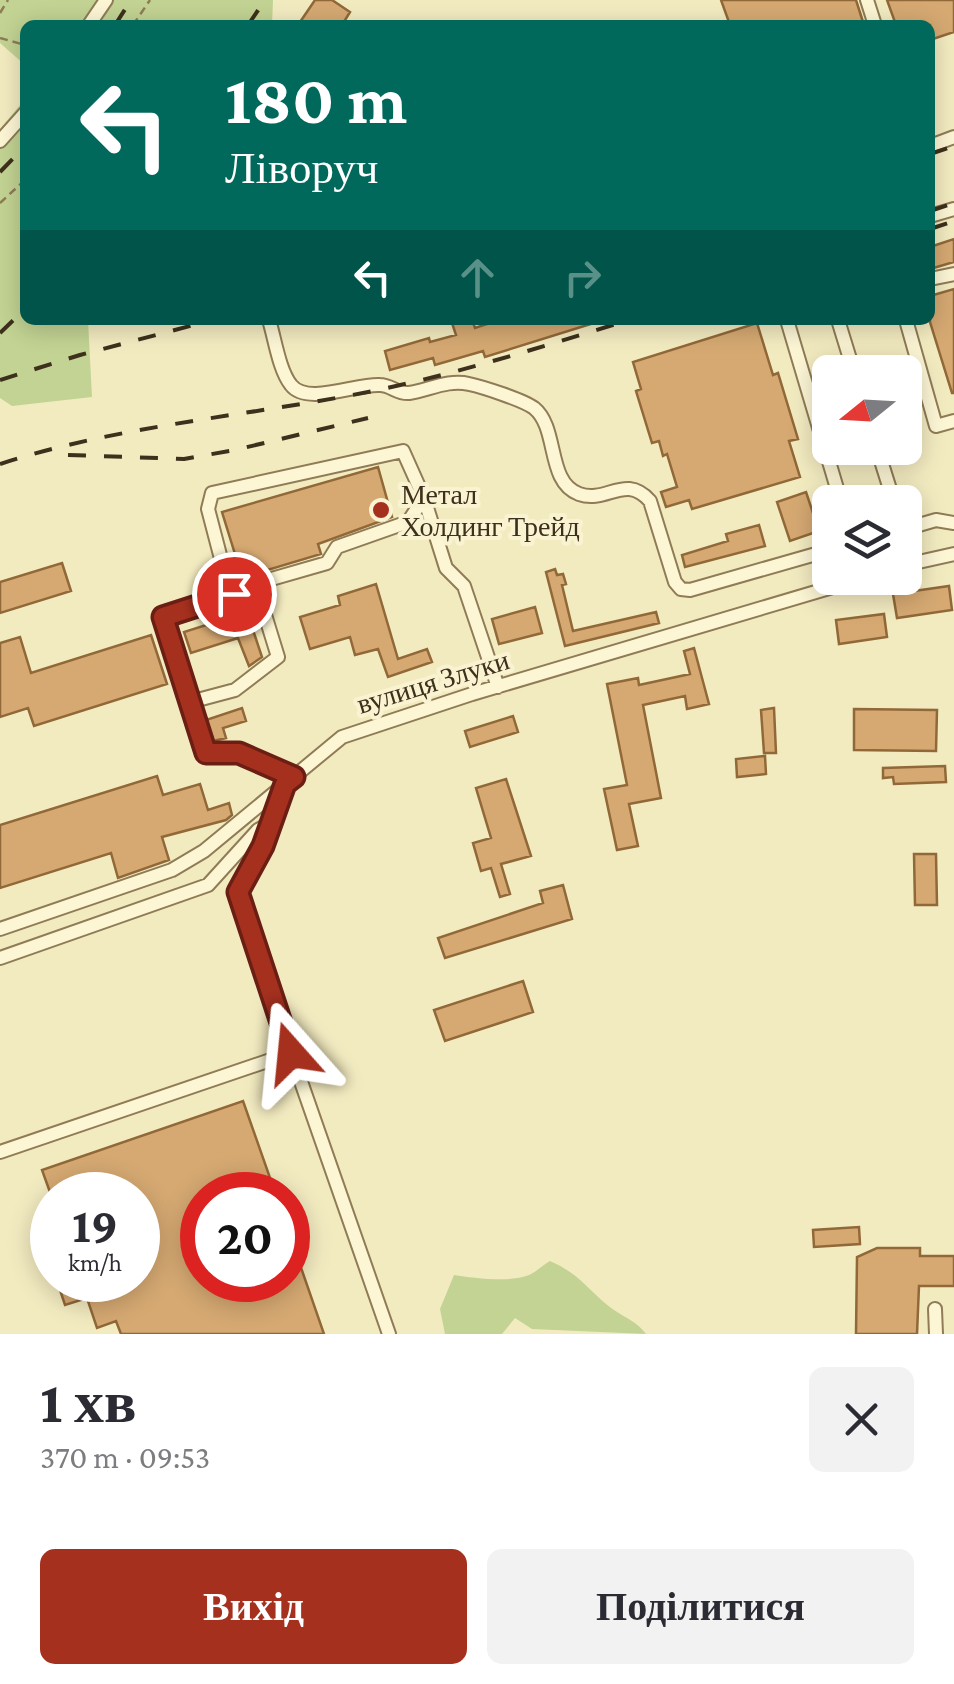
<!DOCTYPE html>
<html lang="uk">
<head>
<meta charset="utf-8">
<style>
  body { margin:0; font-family:"Crimson Pro",serif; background:#f2f2f3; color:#2b2b33; height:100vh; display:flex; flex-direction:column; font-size:38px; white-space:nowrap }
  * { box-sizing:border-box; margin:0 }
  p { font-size:32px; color:#7c7c81 }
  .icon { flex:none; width:55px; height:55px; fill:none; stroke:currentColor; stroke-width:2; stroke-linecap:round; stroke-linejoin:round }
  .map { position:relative; height:1334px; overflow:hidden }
  .drawer { display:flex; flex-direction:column; background:#fff; flex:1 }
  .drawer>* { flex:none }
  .banner { position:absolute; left:20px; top:20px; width:915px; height:305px; border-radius:15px; box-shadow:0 5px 25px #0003; background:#00695c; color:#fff; overflow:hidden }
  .needle { width:65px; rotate:252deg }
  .fabs { position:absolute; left:812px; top:355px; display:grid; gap:20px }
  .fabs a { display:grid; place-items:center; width:110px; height:110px; border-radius:15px; background:#fff; box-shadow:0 5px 25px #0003; font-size:50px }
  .speed { position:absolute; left:30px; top:1172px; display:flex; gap:20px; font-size:50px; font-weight:700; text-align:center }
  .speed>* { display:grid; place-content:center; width:130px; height:130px; border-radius:50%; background:#fff; box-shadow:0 5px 25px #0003; line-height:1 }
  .speed small { font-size:25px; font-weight:400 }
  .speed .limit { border:15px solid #d22; background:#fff; color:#111 }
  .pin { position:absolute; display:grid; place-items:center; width:85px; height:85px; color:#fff; margin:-42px; border:5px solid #fff; border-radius:50%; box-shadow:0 2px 10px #0007 }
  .me { position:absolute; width:110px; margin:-55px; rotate:342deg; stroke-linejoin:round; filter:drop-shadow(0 0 8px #0008) }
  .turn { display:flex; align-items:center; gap:35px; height:210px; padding:0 40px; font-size:45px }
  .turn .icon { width:130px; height:130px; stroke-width:2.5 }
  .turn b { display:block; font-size:70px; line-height:85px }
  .lanes { display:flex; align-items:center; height:95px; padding:0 40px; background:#0003; justify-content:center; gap:50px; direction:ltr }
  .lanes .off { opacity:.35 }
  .round { display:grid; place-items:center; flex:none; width:105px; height:105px; border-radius:15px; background:#f2f2f3 }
  .head { display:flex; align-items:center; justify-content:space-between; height:170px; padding:0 40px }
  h1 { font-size:60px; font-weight:700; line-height:75px }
  .button { display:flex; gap:20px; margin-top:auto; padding:20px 40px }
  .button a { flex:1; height:115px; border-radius:15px; background:#a5301e; color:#fff; font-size:40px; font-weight:700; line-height:115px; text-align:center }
  .button a+a { background:#f2f2f3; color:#2b2b33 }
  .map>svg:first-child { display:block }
</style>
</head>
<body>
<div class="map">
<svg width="954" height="1334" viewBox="0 0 954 1334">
  <rect width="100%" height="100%" fill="#f3ebc0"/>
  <path fill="#c2d393" d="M 0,0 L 273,0 L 272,25 L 25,25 L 25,65 L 0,43 Z
    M 25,99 L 25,320 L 88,320 L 92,397 L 12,406 L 0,398 L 0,129 Z
    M 550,1261 C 582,1275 589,1292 614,1310 C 627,1319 636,1321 646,1334 L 532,1329 L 515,1318 L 502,1334 L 445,1334 L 440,1309 L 454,1275 C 474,1278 510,1283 529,1275 C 536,1272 543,1265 550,1261 Z"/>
  <path fill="#d6a972" stroke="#916838" stroke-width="2.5" d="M 315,0 L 332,0 L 350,12 L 342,25 L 298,25 Z
    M 721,0 L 856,0 L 864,25 L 730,25 Z
    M 887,0 L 954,0 L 954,32 L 930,40 L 930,25 L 896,25 Z
    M 954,239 L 954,262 L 930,269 L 930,247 Z
    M 954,289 L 954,393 L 952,393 L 930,322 L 930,296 Z
    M 451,320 L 472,320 L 475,328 L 499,320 L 597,322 L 485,357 L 483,351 L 435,365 L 433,358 L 390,370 L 385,351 L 429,338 L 430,342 L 456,335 Z
    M 757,323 L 773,375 L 778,373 L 798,439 L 789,441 L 800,477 L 692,509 L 689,500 L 666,507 L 661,492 L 677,487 L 667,454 L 663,456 L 659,441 L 652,443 L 636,391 L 641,389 L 633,362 Z
    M 378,467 L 392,517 L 318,544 L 321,554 L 261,572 L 258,561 L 239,567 L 222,512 Z
    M 806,492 L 819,531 L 790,541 L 777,502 Z
    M 759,525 L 765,546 L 685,567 L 682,555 L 728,541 L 726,534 Z
    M 62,563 L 71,591 L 0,613 L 0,582 Z
    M 555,569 L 557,575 L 563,574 L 566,584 L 562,585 L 573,631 L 656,612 L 659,623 L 565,646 L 546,572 Z
    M 376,584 L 398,659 L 427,649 L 432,662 L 388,677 L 378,649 L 355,655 L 350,637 L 310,649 L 300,617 L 340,605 L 338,596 Z
    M 949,586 L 952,610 L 897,618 L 893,594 Z
    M 535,607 L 542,633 L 499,644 L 492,619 Z
    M 247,612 L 262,657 L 249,666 L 238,638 L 191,653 L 184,632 Z
    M 884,614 L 887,637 L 839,644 L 836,620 Z
    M 151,635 L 167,684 L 34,726 L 28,708 L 0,717 L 0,643 L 20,637 L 31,673 Z
    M 694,648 L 709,704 L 687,709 L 685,696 L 643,705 L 661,798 L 629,804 L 638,846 L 617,850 L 604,789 L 627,785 L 607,684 L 638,678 L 639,685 L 690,674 L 684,651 Z
    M 242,708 L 246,721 L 223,728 L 226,738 L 213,741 L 206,720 Z
    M 774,708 L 776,753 L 764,753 L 761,710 Z
    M 854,709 L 937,710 L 936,751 L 854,750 Z
    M 513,716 L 518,732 L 470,747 L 465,731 Z
    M 765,756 L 766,774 L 737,777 L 736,759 Z
    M 945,766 L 946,782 L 894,784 L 893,777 L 883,778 L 883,768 Z
    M 157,776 L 163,795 L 200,784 L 208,810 L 229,803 L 232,815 L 226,820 L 162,837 L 169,860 L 118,878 L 111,853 L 0,888 L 0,825 Z
    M 506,779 L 531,856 L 501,864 L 510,894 L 500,897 L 491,868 L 481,871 L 473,843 L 491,838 L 476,788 Z
    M 914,854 L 936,854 L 937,905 L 915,905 Z
    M 563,885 L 572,919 L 445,958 L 438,938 L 543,903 L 540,891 Z
    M 523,981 L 533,1012 L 445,1041 L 434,1010 Z
    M 243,1101 L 276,1195 L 202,1195 L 202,1280 L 288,1280 L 289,1233 L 324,1334 L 121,1334 L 116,1321 L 97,1328 L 87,1298 L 65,1305 L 58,1284 L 69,1280 L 138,1280 L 138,1195 L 51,1195 L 42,1170 Z
    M 859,1227 L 860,1244 L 814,1247 L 813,1230 Z
    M 877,1248 L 920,1248 L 920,1256 L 954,1256 L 954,1286 L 919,1286 L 917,1334 L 856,1334 L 857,1257 Z"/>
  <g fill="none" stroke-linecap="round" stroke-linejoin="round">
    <g stroke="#8f7c56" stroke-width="16">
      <path id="minor" d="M 867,0 L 875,25
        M 89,25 L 106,0
        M 0,141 L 25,113
        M 930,146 L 954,137
        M 930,216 L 954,209
        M 930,279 L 954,274
        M 269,320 C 275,339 279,370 291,385 C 307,406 358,383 380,385 C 391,385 397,394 409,393 C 429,390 448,379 469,384 C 483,387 523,400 534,408 C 559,428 546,482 579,494 C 607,504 625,473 650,501 L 675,582 L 681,589 L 690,590 L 830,550
        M 787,320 L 841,502
        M 838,320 L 854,372
        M 906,320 L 936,426 L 954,421
        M 877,448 L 894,502
        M 424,498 L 408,522 L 337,547 L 327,563 L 247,586 L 225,574 L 208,509 L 212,493 L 403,451 L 424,498 L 446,568 L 464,586 L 498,687
        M 905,529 L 936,520 L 954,523
        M 905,565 L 954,554
        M 190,702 L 235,690 L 278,657 L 262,605 L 234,594 L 163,617 L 205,753 L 239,753 L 294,777
        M 274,821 L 238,892 L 291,1053
        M 0,929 L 172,870 L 204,851 L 342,737 L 472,694 L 863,578
        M 0,958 L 208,885 L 258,830 L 274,821 L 284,787
        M 0,1152 L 291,1053 L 389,1334
        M 935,1309 L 936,1334"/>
    </g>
    <path stroke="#8f7c56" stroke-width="2.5" stroke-dasharray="8 5" stroke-linecap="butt" d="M 0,13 L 8,0
      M 133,25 L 150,0
      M 0,38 L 25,45
      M 0,203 L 25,180"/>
    <use href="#minor" stroke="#fdf6d5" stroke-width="12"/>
    <path stroke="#3d301c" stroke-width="4" stroke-dasharray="18 18" stroke-linecap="butt" d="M 115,25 L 131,0
      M 248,25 L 265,0
      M 930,154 L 954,146
      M 0,172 L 25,146
      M 930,211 L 954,203
      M 930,229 L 954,221
      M 0,333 L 25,309
      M 0,380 L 80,355 L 213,320
      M 68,455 L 184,459 L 235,450 L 368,418
      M 0,464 C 120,425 249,416 373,391 C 460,373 544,346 629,320"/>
  </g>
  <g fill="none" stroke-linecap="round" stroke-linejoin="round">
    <g stroke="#6b1f14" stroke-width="25">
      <path id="route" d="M 234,594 L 163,617 L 206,753 L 239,753 L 294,777 L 285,784 L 263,846 L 238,892 L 291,1053"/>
    </g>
    <use href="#route" stroke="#a5301e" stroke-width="18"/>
  </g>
  <circle fill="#a5301e" stroke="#faf3d1" stroke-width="4" cx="381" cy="510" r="10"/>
  <g text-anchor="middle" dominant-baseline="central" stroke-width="8" stroke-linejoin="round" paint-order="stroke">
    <g font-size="28" fill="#3d301c" stroke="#faf3d1" text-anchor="start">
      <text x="401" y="494">Метал<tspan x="401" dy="32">Холдинг Трейд</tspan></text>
    </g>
    <g font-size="28" fill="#3d301c" stroke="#faf3d1">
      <text transform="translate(433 682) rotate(-17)">вулиця Злуки</text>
    </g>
  </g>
</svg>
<div class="fabs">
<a><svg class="needle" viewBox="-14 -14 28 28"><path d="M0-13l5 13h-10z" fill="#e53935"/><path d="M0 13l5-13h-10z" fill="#7c7c81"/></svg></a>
<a><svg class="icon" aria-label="layers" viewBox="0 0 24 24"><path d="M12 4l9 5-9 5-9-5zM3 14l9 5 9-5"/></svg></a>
</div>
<div class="speed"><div>19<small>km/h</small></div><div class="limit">20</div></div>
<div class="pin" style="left:234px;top:594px;background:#d93025"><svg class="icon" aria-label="arrive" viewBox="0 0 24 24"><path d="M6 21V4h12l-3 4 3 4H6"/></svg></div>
<svg class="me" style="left:291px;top:1053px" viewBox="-20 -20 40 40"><path d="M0-17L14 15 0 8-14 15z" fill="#a5301e" stroke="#fff" stroke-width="4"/></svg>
<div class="banner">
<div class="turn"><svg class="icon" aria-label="left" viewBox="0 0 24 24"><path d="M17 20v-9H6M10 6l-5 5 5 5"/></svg><div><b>180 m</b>Ліворуч</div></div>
<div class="lanes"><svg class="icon" aria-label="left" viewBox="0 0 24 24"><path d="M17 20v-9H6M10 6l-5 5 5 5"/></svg><svg class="icon off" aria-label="ahead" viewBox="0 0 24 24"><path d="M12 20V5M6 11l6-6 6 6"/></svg><svg class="icon off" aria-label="right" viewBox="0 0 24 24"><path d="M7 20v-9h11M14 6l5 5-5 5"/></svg></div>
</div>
</div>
<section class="drawer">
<div class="head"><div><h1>1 хв</h1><p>370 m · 09:53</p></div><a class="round"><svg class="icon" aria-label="close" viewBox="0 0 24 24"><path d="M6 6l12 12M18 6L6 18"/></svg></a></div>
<div class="button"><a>Вихід</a><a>Поділитися</a></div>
</section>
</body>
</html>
